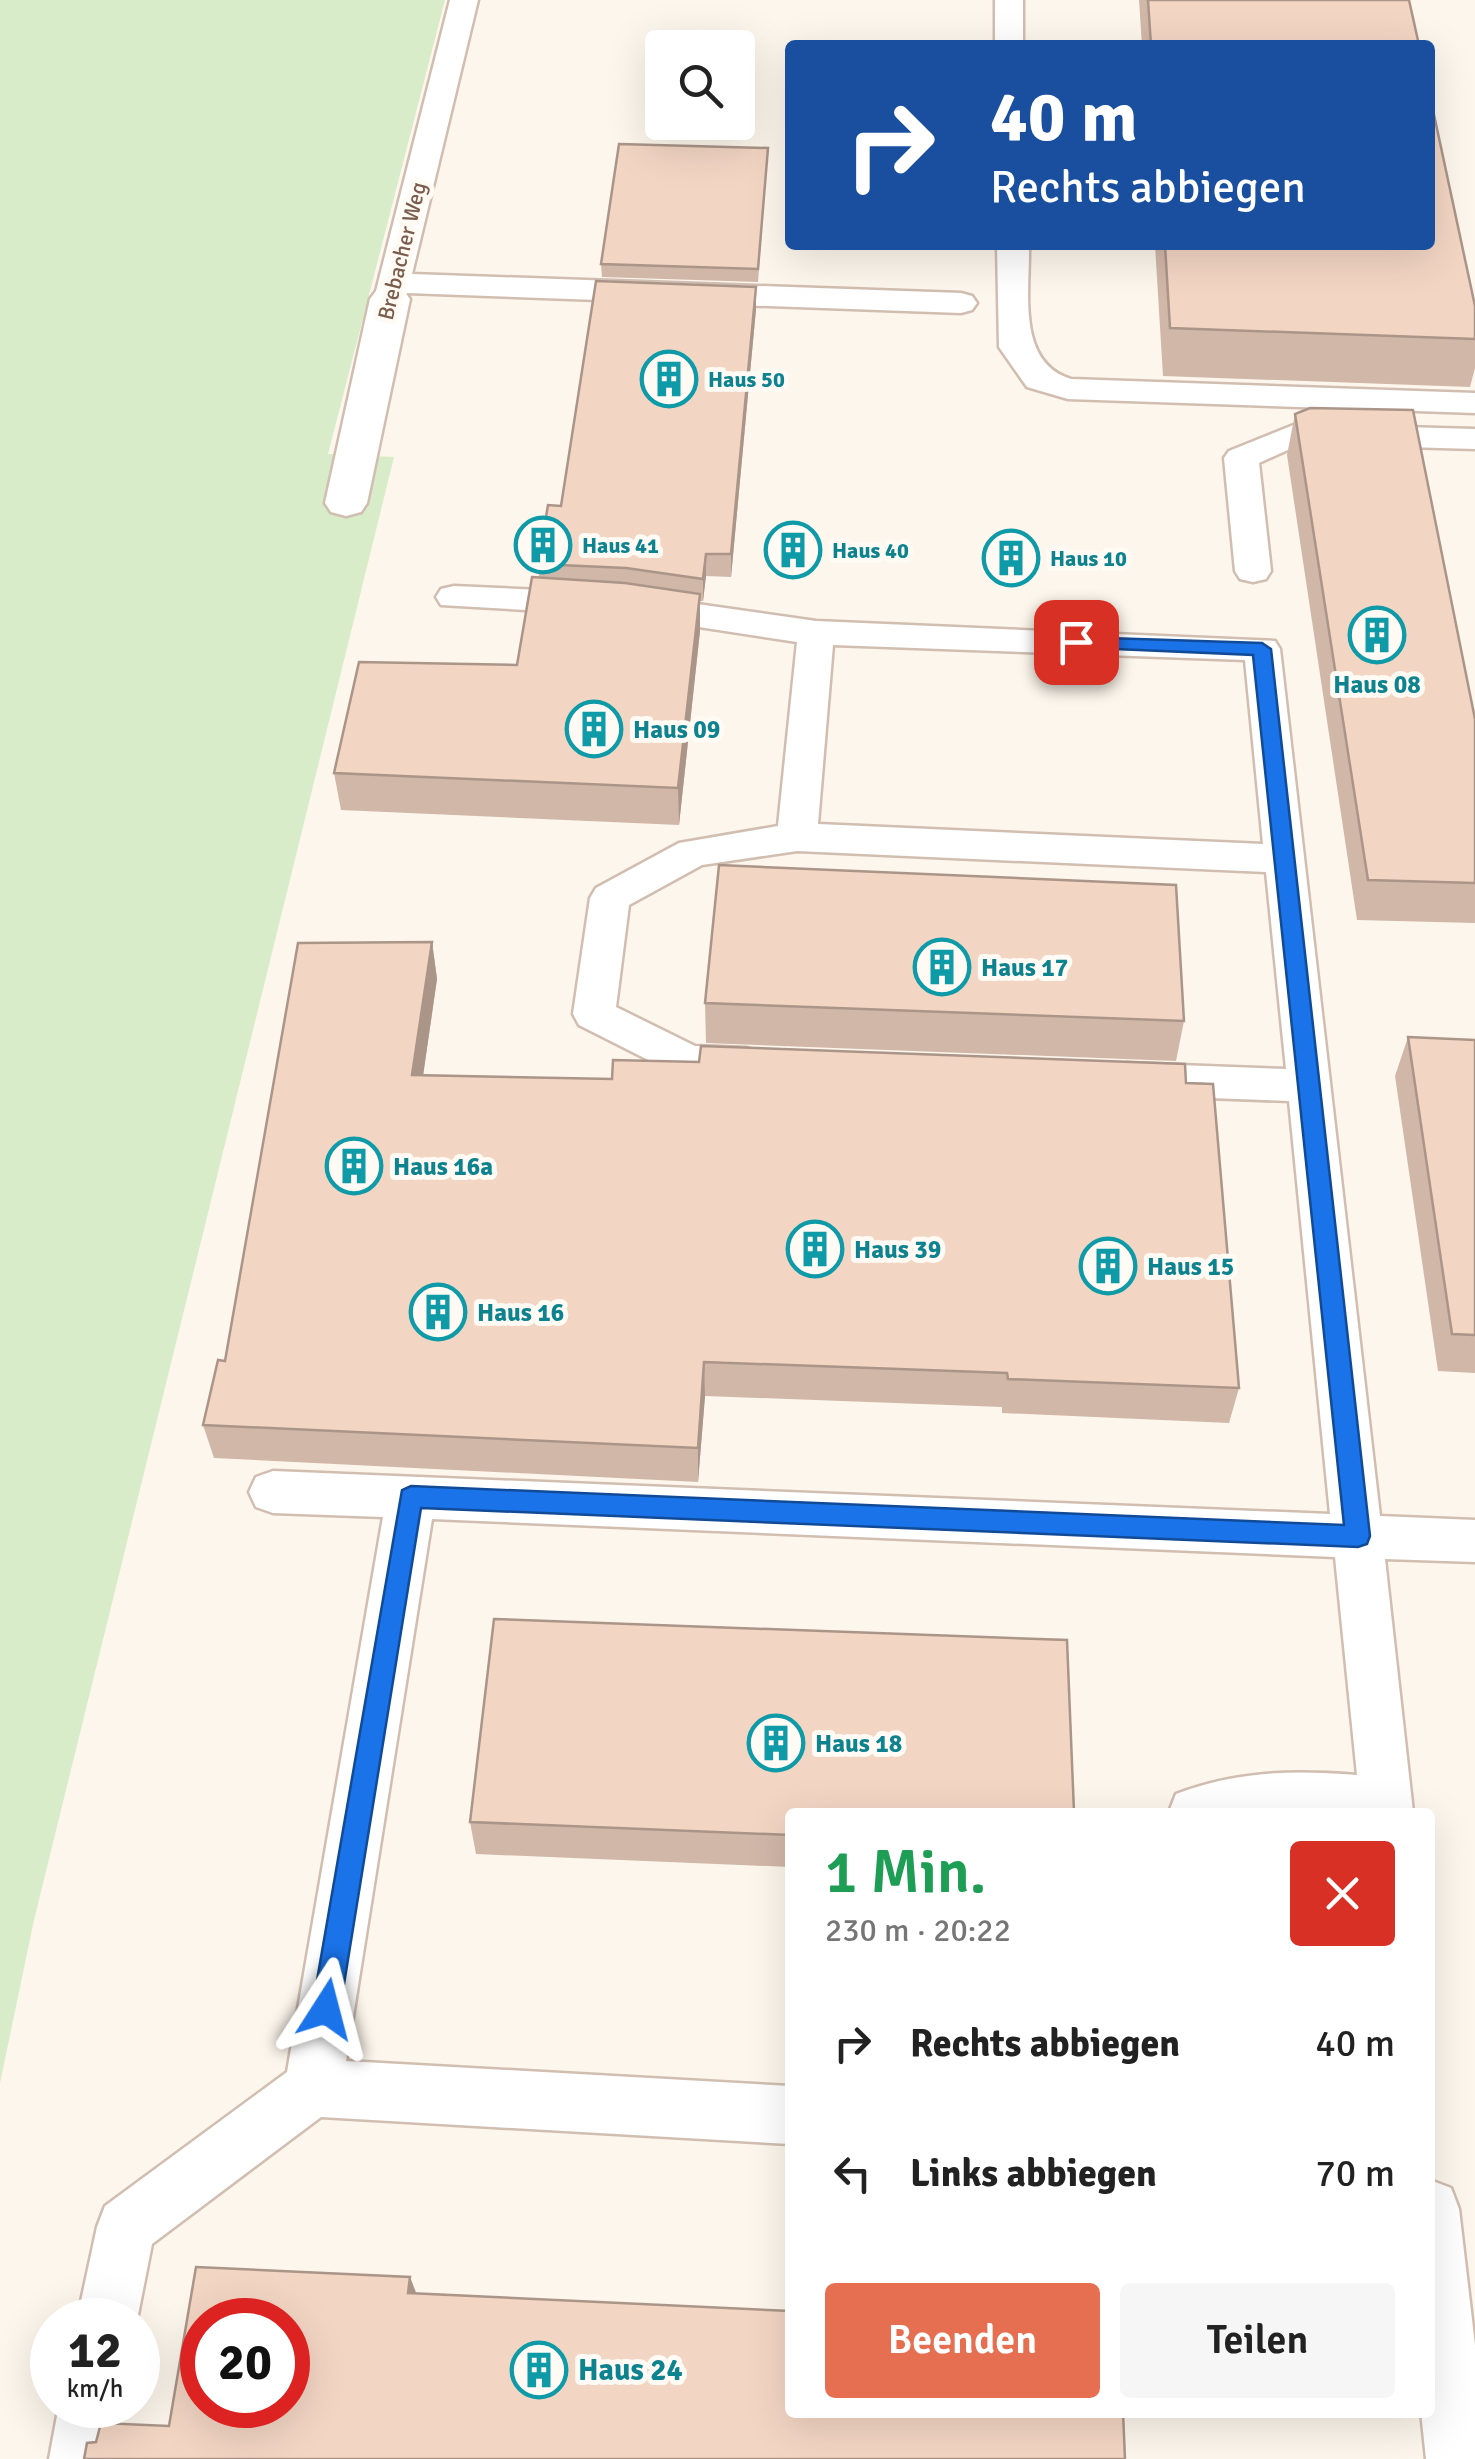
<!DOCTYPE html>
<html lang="de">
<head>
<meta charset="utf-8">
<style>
  body { margin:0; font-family:Signika,sans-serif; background:#f6f6f6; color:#222; height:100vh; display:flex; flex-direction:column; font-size:38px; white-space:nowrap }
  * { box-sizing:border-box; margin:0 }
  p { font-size:32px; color:#767676 }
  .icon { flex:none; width:55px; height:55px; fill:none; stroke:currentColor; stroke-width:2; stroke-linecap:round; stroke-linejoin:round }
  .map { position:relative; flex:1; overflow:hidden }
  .drawer { position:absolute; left:785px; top:1808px; width:650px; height:610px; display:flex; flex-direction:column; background:#fff; border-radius:10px; box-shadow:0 10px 40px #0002 }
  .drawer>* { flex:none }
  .hud { position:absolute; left:785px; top:40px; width:650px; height:210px; border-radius:10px; box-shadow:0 10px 40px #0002; background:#1a4fa0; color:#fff; overflow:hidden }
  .fabs { position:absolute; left:645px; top:30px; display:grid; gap:20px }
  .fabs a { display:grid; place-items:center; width:110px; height:110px; border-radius:10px; background:#fff; box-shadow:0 10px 40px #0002; font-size:50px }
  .speed { position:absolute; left:30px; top:2298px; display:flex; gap:20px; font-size:50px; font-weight:700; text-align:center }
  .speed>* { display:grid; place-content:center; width:130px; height:130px; border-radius:50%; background:#fff; box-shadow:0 10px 40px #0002; line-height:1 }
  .speed small { font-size:25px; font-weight:400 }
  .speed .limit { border:15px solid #d22; background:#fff; color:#111 }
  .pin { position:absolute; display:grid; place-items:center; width:85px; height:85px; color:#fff; margin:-42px; border-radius:20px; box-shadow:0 5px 15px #0006 }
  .me { position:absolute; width:110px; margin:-55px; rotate:9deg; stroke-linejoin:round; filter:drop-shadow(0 0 8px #0008) }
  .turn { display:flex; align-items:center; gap:35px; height:210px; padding:0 40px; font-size:45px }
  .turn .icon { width:130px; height:130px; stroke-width:2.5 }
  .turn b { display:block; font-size:70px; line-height:85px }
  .round { display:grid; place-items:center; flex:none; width:105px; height:105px; border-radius:10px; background:#f6f6f6 }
  .summary { display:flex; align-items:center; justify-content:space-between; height:170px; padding:0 40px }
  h1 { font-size:60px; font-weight:600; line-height:75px; color:#1e9e55 }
  .cta { display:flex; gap:20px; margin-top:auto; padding:20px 40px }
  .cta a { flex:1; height:115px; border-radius:10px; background:#e76f51; color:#fff; font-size:40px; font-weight:600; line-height:115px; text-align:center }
  .cta a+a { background:#f6f6f6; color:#222 }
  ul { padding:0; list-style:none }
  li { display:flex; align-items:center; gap:30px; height:130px; padding:0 40px }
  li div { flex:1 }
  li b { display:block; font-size:38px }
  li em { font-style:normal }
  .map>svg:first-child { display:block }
</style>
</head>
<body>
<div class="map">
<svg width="1475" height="2459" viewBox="0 0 1475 2459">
  <rect width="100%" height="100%" fill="#fdf6ec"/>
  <path fill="#d8ecc9" d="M 0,0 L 445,0 L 328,454 L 394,457 L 34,1920 L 0,2083 Z"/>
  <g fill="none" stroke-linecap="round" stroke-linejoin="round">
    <g stroke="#d1beb0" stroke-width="5">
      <path id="lane" d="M 450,0 L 478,0 L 412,274 L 961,293 L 972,296 L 977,303 L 972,310 L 961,313 L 407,293 L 401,306 L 379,306 L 374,299 Z
        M 995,0 L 1023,0 L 1023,45 L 995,45 Z
        M 997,245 L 1029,245 C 1030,292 1016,362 1071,379 L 1475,393 L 1475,413 L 1068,399 L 1027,387 L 999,347 Z
        M 1296,424 L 1475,429 L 1475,449 L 1301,444 L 1259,463 L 1271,571 L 1266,579 L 1253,582 L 1240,579 L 1235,571 L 1224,458 L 1229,451 Z
        M 454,586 L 627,594 L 816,621 L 1275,641 L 1280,649 L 1380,1516 L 1475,1520 L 1475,1562 L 1385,1559 L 1413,1812 L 1169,1812 L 1176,1794 C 1237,1771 1292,1770 1357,1775 L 1335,1557 L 432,1519 L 346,2061 L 790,2086 L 790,2144 L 321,2117 L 152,2244 L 137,2320 L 77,2320 L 97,2227 L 105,2206 L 287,2072 L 383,1517 L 273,1513 L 256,1507 L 249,1492 L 256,1477 L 273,1471 L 1330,1514 L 1289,1101 L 1126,1095 L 1111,1090 L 1105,1079 L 1111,1068 L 1126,1063 L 1286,1069 L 1266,872 L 797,851 L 702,865 L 629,905 L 616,1007 L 695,1046 L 747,1048 L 762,1053 L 768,1064 L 762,1075 C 736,1083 700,1081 674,1073 L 579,1025 L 573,1014 L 590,898 L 596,888 L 679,843 L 778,826 L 797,642 L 627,616 L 441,605 L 436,597 L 441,589 ZM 833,645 L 1245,660 L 1263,844 L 818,824 Z
        M 1430,2180 L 1451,2188 L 1459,2209 L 1475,2345 L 1475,2459 L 1426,2459 L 1421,2412 L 1430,2412 Z
        M 59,2405 L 121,2405 L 111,2459 L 49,2459 Z"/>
    </g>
    <g stroke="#d1beb0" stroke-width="5">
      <path id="street" d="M 390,287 L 404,291 L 410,299 L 367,503 L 361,512 L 346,516 L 331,512 L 325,503 L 370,299 L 376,291 Z"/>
    </g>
    <use href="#lane" fill="#fff" fill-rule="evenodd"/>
    <use href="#street" fill="#fff" fill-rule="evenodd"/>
  </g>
  <path fill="#d1b7a8" d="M 1139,0 L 1409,0 L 1419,45 L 1142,45 Z
    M 768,148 L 758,282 L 602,277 L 601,264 Z
    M 1155,245 L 1430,245 L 1475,306 L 1475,368 L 1470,387 L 1163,376 Z
    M 756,287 L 756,309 L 731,577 L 706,576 L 703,601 L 700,601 L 700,631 L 679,825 L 341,810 L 334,773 L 517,665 L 539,578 L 538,564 L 561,506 Z
    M 1295,414 L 1475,719 L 1475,923 L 1357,920 L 1287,455 Z
    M 432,942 L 437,979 L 423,1075 L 612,1079 L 1186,1083 L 1239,1388 L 1229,1423 L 1002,1413 L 1002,1407 L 705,1396 L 698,1482 L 214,1458 L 203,1425 L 225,1361 Z
    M 705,1003 L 1184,1021 L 1176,1061 L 706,1043 Z
    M 1408,1037 L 1475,1040 L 1475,1373 L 1438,1371 L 1395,1076 Z
    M 790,1812 L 790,1867 L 476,1854 L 470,1822 Z"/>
  <path fill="#aa9588" d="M 756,287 L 756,309 L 731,577 L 731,554 Z
    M 706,554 L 706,576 L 703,601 L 703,579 Z
    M 700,594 L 700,631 L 679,825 L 678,788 Z
    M 432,942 L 437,979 L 418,1111 L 412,1075 Z
    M 704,1362 L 705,1396 L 698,1482 L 698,1448 Z
    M 410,2277 L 419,2300 L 408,2293 Z"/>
  <path fill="#f3d5c3" stroke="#aa9588" stroke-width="2.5" fill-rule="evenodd" d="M 1148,0 L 1409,0 L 1419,45 L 1151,45 Z
    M 1430,96 L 1475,306 L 1475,339 L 1170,328 L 1165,245 L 1430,245 Z
    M 619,144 L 768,148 L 758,269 L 601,264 Z
    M 596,281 L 756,287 L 731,554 L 706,554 L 703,579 L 626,568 L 538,564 L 548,505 L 561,506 Z
    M 1310,408 L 1413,410 L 1475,719 L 1475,883 L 1368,880 L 1295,414 Z
    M 532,577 L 625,583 L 700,594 L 678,788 L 334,773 L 359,662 L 517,665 Z
    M 719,865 L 1176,885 L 1184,1021 L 705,1003 Z
    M 432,942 L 412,1075 L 612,1079 L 613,1060 L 699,1062 L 701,1046 L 1185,1064 L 1186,1083 L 1213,1084 L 1239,1388 L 1008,1379 L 1007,1373 L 704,1362 L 698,1448 L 203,1425 L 218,1360 L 225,1361 L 298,943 Z
    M 1408,1037 L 1475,1040 L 1475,1335 L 1452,1334 Z
    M 494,1619 L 1067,1640 L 1074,1812 L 790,1812 L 790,1835 L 470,1822 Z
    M 196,2267 L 410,2277 L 408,2293 L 790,2311 L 790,2412 L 1123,2412 L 1125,2459 L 84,2459 L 87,2443 L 96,2442 L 101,2423 L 169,2426 ZM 202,2320 L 288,2320 L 288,2405 L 202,2405 Z"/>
  <path fill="#1a73e8" stroke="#114b97" stroke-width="2.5" d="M 1076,637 L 1262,643 L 1271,649 L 1370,1536 L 1367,1544 L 1358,1547 L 421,1508 L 340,2009 L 336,2019 L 326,2023 L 316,2019 L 312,2009 L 402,1490 L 411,1486 L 1344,1525 L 1253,655 L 1070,647 L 1070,638 Z"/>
  <defs>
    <g id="building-ring" transform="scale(2.875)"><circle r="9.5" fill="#fffaf3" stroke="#0f9aa8" stroke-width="1.5"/><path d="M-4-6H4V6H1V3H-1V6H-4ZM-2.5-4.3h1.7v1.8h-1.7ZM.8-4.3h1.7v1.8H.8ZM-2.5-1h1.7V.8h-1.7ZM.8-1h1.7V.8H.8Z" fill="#0f9aa8"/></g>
  </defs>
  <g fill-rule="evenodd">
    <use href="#building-ring" x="669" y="379"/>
    <use href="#building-ring" x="543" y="545"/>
    <use href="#building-ring" x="793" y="550"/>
    <use href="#building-ring" x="1011" y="558"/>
    <use href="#building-ring" x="1377" y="635"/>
    <use href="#building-ring" x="594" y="729"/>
    <use href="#building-ring" x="942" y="967"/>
    <use href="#building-ring" x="354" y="1166"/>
    <use href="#building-ring" x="815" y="1249"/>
    <use href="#building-ring" x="1108" y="1266"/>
    <use href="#building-ring" x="438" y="1312"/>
    <use href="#building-ring" x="776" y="1743"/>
    <use href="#building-ring" x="539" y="2370"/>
  </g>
  <g text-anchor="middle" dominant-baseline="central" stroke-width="10" stroke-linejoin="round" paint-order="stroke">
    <g font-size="22" fill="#7a5c4d" stroke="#fffaf3">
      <text transform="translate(402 251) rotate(-76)">Brebacher Weg</text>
    </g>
    <g font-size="22" font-weight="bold" fill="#0d838f" stroke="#fffaf3" text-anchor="start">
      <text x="708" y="379">Haus 50</text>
      <text x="582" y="545">Haus 41</text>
      <text x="832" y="550">Haus 40</text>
      <text x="1050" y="558">Haus 10</text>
    </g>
    <g font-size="25" font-weight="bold" fill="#0d838f" stroke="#fffaf3" text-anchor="start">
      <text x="1377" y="684" text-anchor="middle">Haus 08</text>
      <text x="633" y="729">Haus 09</text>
      <text x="981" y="967">Haus 17</text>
      <text x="393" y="1166">Haus 16a</text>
      <text x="854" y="1249">Haus 39</text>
      <text x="1147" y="1266">Haus 15</text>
      <text x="477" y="1312">Haus 16</text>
      <text x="815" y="1743">Haus 18</text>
    </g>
    <g font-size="30" font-weight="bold" fill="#0d838f" stroke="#fffaf3" text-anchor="start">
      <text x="578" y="2370">Haus 24</text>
    </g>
  </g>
</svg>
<div class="fabs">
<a><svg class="icon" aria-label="search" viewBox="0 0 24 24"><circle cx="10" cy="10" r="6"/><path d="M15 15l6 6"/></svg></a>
</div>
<div class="speed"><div>12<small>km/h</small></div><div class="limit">20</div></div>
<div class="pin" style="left:1076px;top:642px;background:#d93025"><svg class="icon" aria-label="arrive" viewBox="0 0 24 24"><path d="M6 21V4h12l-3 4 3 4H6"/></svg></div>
<svg class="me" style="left:326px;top:2009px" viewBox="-20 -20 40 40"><path d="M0-17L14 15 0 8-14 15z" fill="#1a73e8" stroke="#fff" stroke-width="4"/></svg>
<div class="hud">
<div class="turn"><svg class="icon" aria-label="right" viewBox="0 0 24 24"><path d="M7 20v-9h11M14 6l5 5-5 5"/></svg><div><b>40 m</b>Rechts abbiegen</div></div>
</div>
<section class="drawer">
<div class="summary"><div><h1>1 Min.</h1><p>230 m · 20:22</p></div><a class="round" style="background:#d93025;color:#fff"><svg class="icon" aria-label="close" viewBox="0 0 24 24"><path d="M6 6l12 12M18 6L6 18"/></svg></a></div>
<ul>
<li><svg class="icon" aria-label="right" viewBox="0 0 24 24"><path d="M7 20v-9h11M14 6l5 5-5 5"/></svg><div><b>Rechts abbiegen</b></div><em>40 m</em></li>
<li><svg class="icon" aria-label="left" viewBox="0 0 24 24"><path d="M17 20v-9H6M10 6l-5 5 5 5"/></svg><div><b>Links abbiegen</b></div><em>70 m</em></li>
</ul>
<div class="cta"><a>Beenden</a><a>Teilen</a></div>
</section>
</div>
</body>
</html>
